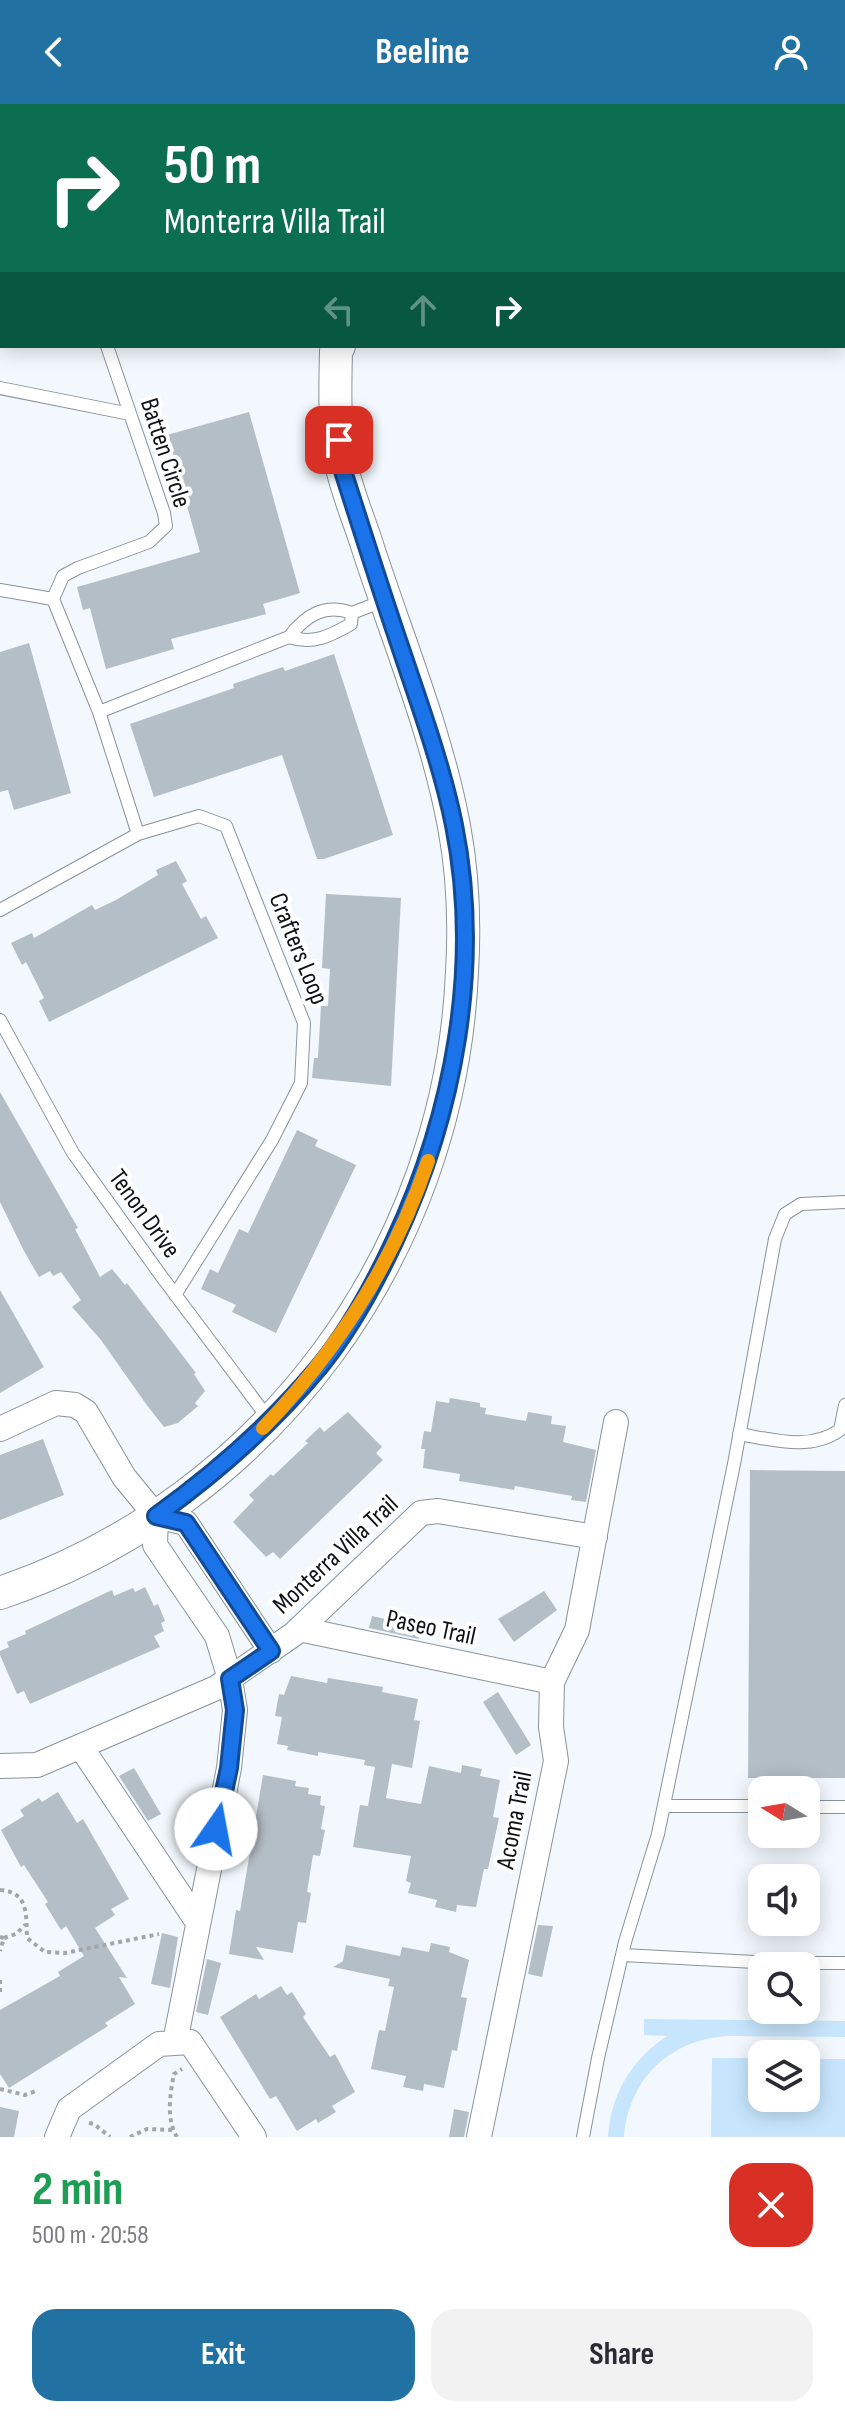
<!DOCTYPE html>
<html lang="en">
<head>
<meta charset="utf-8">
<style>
  body { margin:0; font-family:"Sofia Sans Condensed",sans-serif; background:#f2f2f3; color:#2b2b33; height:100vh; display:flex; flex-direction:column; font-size:30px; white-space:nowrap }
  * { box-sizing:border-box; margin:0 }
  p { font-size:26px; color:#7c7c81 }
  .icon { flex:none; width:44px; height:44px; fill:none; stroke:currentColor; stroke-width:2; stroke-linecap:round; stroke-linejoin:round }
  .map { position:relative; height:2033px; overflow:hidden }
  .panel { display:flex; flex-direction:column; background:#fff; flex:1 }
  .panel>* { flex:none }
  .hud { position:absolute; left:0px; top:0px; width:846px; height:244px; box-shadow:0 4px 20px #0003; background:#0b6e4f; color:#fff; overflow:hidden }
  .needle { width:52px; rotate:281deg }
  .fabs { position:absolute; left:748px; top:1672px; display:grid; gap:16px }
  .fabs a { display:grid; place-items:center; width:72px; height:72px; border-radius:16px; background:#fff; box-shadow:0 4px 20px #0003; font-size:40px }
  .pin { position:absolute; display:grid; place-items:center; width:68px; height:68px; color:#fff; margin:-34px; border-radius:16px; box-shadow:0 4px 12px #0006 }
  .me { position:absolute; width:88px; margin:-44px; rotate:12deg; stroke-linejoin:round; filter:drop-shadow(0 0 6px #0008) }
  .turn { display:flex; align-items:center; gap:28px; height:168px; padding:0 32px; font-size:36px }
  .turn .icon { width:104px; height:104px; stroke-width:2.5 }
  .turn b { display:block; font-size:56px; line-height:68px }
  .lanes { display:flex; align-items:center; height:76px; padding:0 32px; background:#0003; justify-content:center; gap:40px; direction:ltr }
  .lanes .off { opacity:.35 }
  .round { display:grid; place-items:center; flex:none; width:84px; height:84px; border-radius:24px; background:#f2f2f3 }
  .head { display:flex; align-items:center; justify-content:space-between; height:136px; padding:0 32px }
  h1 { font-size:48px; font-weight:700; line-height:60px; color:#1e9e55 }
  .action { display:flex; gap:16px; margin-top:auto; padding:16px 32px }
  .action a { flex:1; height:92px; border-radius:24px; background:#2172a3; color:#fff; font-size:32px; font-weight:700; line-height:92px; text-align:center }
  .action a+a { background:#f2f2f3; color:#2b2b33 }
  header { display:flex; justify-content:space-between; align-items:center; height:104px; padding:0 32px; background:#2172a3; color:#fff; font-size:36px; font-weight:700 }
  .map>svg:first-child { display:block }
</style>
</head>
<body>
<header><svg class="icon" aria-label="back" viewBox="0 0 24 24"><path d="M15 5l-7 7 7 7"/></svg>Beeline<svg class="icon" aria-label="person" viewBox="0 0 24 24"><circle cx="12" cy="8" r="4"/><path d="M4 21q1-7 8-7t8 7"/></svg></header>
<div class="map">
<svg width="845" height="2033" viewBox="0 0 845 2033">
  <rect width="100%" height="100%" fill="#f2f8fd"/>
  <path fill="#c7e6fd" d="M 644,1915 L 845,1917 L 845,1933 L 727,1932 C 669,1936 629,1975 624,2033 L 608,2033 C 611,1990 631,1956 667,1932 L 644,1931 Z
    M 712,1954 L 762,1954 L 762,1994 L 806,1994 L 806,1955 L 845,1955 L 845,2033 L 711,2033 Z"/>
  <path fill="#b4bec6" d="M 249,308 L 300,489 L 263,500 L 266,510 L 171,535 L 174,545 L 106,565 L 90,504 L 83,506 L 77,483 L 200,448 L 167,331 Z
    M 29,539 L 71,689 L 14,706 L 8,686 L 0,688 L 0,548 Z
    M 334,550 L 393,731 L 324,755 L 317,755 L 282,651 L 154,693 L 130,620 L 234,584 L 233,580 L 283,563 L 285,567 Z
    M 176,757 L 187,777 L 182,780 L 201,815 L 206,812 L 218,834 L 49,918 L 39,897 L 44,894 L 26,858 L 22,861 L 11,839 L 32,829 L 34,834 L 92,801 L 95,806 L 116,796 L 158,771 L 156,766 Z
    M 326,790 L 401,794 L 391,982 L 312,974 L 314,954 L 318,954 L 321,902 L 328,902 L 330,865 L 322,864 Z
    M 0,988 L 78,1124 L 75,1125 L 100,1173 L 112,1165 L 125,1181 L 127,1179 L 196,1269 L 194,1270 L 205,1287 L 195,1299 L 198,1302 L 178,1319 L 164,1323 L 146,1300 L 101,1236 L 72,1203 L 81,1196 L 61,1168 L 53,1172 L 50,1167 L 39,1173 L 24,1147 L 0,1098 Z
    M 297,1026 L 318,1036 L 315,1042 L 356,1061 L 276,1229 L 232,1208 L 236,1201 L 201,1185 L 210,1165 L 218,1169 L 239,1125 L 248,1129 Z
    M 0,1186 L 44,1263 L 0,1289 Z
    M 450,1294 L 480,1299 L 480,1303 L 486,1304 L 485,1310 L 526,1317 L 528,1308 L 552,1312 L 551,1320 L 566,1322 L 563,1338 L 596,1346 L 586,1398 L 571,1396 L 572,1392 L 515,1382 L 514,1386 L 459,1377 L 460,1370 L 423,1364 L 425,1345 L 421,1345 L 424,1327 L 431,1328 L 436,1297 L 449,1299 Z
    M 348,1308 L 382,1343 L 376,1349 L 383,1356 L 280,1455 L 273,1448 L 266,1453 L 233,1418 L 254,1396 L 249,1391 L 271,1370 L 273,1372 L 308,1339 L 305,1337 L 320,1323 L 324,1328 Z
    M 43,1335 L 64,1391 L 0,1416 L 0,1351 Z
    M 750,1366 L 845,1367 L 845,1674 L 748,1674 Z
    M 145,1483 L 154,1502 L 158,1500 L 165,1517 L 161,1519 L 164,1527 L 154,1532 L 160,1543 L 30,1600 L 24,1587 L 17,1590 L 0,1551 L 0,1547 L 9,1543 L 7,1538 L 26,1530 L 25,1527 L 112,1486 L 114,1492 L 133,1484 L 135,1488 Z
    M 544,1487 L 557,1506 L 514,1538 L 498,1515 Z
    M 372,1512 L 422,1523 L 419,1535 L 369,1524 Z
    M 291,1572 L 327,1579 L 328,1574 L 383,1583 L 382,1588 L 418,1595 L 414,1616 L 420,1617 L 412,1664 L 392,1660 L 386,1694 L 421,1700 L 429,1662 L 461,1669 L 462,1661 L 482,1665 L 480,1672 L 500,1676 L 493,1713 L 499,1714 L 488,1765 L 484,1765 L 476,1803 L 457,1801 L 456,1808 L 435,1803 L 437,1796 L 408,1789 L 411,1779 L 406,1777 L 411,1752 L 353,1743 L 360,1701 L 368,1702 L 375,1663 L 364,1661 L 365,1656 L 318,1648 L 318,1652 L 287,1646 L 288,1642 L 277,1640 L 282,1613 L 275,1612 L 279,1590 L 284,1591 Z
    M 498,1588 L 531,1641 L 516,1651 L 483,1598 Z
    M 134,1664 L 161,1710 L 148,1717 L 119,1672 Z
    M 263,1671 L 296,1677 L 295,1682 L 309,1684 L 308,1690 L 321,1692 L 320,1701 L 325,1702 L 321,1725 L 325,1726 L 320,1752 L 313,1751 L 307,1788 L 311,1789 L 306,1819 L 298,1818 L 293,1849 L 256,1843 L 264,1856 L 229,1850 L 236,1806 L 240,1807 Z
    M 58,1688 L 77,1719 L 83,1715 L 129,1795 L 111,1805 L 115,1811 L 95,1824 L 127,1874 L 119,1873 L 135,1900 L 105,1919 L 108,1922 L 9,1984 L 0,1970 L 0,1906 L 60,1872 L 58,1868 L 84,1852 L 66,1822 L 61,1826 L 45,1800 L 48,1798 L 24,1761 L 21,1763 L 1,1726 L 24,1712 L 20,1706 L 39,1694 L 42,1698 Z
    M 538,1821 L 553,1822 L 542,1873 L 528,1870 Z
    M 162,1829 L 178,1833 L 170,1884 L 151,1880 Z
    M 431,1839 L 450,1843 L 449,1848 L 469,1856 L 461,1893 L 467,1894 L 457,1947 L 452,1946 L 444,1984 L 424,1980 L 423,1987 L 403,1983 L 406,1972 L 371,1965 L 379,1926 L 385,1927 L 394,1883 L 388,1882 L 390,1875 L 333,1863 L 343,1857 L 346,1841 L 400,1852 L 402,1843 L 429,1848 Z
    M 207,1855 L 221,1859 L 208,1911 L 196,1908 Z
    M 281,1882 L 287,1891 L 292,1888 L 306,1910 L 303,1913 L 330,1953 L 335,1950 L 355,1988 L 332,2002 L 336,2008 L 318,2019 L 316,2015 L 297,2027 L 276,1992 L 270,1995 L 220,1913 L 256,1890 L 259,1895 Z
    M 0,2003 L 19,2007 L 14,2033 L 0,2033 Z
    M 454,2005 L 469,2008 L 464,2033 L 449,2033 Z"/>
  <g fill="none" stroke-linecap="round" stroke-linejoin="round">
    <g stroke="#89939a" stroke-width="14">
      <path id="service" d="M 372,2 L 373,0
        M 606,2 L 607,0
        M 0,173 L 2,164
        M 0,211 L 2,211
        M 0,284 L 130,310
        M 0,486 L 53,495
        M 53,495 L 63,472 L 78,464 L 149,438 L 166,422 L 164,409 L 107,242
        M 53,495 L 99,608 L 138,730
        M 289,533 C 313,541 330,532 351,520 L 352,509
        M 99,608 L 289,533 C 306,511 325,499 352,509 L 383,497
        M 0,806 L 138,730 L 199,712 L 226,722 L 304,919 L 301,979 L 272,1036 L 175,1191
        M 0,916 L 73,1049 L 162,1173 L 268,1314
        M 739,1330 C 774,1336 810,1347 840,1326 L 845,1301
        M 664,1702 L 762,1702
        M 806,1703 L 845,1703
        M 623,1851 L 773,1859 L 845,1859
        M 583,2033 L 598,1954 L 625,1838 L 658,1730 L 734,1360 L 775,1135 L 785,1110 L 801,1100 L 845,1098"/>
    </g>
    <g stroke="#89939a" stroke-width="26">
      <path id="minor" d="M 0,1325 L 56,1299 L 75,1301 L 86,1308 L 124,1373 L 156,1412 L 155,1441 L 217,1532 L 230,1575 L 235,1606 L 229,1664 L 175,1938
        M 156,1412 L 186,1419 L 271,1547
        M 299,1525 L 552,1578
        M 81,1643 L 197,1817
        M 0,1662 L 37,1661 L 216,1584 L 294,1530 L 421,1409 L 438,1407 L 595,1433
        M 57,2033 L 69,2005 L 159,1940 L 190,1938 L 254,2033
        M 479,2033 L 556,1657 L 551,1623 L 552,1578 L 577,1526 L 616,1318"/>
    </g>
    <g stroke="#89939a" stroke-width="34">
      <path id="tertiary" d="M 0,1489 C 268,1398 450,1149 462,868 C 465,818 463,770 454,722 C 436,626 397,534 367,441 C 359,416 348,390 342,364 C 334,326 335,286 336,247 L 339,242"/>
    </g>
    <g stroke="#89939a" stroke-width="38">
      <path id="secondary" d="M 159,0 L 169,2
        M 0,9 L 2,9
        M 844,137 L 845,137
        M 844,174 L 845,174"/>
    </g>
    <path stroke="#a2a7ac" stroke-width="4" stroke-dasharray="4 4" stroke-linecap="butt" d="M 0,1786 C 29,1788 26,1811 27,1834 L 45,1848 L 65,1849 L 159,1830
      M 0,1833 L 4,1834 L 0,1847
      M 4,1834 L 16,1830 L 25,1821
      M 0,1876 L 0,1889
      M 0,1985 L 25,1991 L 36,1987
      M 89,2019 L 94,2020 L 110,2033
      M 130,2033 L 147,2025 L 172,2026
      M 177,2033 C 166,2016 170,1989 174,1970 L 182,1965"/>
    <use href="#service" stroke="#fff" stroke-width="12"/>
    <use href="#minor" stroke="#fff" stroke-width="24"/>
    <use href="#tertiary" stroke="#fff" stroke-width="32"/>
    <use href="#secondary" stroke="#fff" stroke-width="36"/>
  </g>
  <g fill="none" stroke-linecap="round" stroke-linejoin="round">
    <g stroke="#114b97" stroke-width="20">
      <path id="route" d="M 216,1725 L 229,1664 L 235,1606 L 230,1575 L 271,1547 L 186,1419 L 156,1412 C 217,1368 272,1320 320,1262 C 350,1225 374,1181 394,1138 C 454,1010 482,862 454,721 C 442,662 421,605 402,548 C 381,487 362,426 342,364 L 339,336"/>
    </g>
    <use href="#route" stroke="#1a73e8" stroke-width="14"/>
    <path stroke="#f59e0b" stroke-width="14" d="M 263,1324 C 337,1247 394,1158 428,1057"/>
  </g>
  <g text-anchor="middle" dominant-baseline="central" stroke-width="8" stroke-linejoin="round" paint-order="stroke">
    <g font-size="26" fill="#0f1215" stroke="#fff">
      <text transform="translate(165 349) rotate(72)">Batten Circle</text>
      <text transform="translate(298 845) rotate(68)">Crafters Loop</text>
      <text transform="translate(144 1110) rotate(54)">Tenon Drive</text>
      <text transform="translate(336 1451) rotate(-43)">Monterra Villa Trail</text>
      <text transform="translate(431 1524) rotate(12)">Paseo Trail</text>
      <text transform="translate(515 1716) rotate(-79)">Acoma Trail</text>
    </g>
  </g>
</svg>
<div class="fabs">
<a><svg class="needle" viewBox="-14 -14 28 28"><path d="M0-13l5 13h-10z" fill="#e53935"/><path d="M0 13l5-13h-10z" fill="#7c7c81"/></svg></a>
<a><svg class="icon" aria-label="sound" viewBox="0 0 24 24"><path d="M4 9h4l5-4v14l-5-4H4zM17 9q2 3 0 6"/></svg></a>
<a><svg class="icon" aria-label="search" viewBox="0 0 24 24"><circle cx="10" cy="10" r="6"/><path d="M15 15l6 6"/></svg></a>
<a><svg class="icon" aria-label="layers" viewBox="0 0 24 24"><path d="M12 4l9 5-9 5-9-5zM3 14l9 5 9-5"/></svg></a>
</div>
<div class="pin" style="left:339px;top:336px;background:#d93025"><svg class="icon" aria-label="arrive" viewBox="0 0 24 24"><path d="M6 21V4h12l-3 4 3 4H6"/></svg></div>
<svg class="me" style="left:216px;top:1725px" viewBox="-20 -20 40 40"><circle r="19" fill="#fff"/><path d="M0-13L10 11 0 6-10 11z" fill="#1a73e8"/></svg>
<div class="hud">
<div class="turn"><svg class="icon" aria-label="right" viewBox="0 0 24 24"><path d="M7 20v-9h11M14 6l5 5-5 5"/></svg><div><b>50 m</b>Monterra Villa Trail</div></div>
<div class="lanes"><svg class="icon off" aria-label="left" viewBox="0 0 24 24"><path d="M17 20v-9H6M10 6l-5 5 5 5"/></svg><svg class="icon off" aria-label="ahead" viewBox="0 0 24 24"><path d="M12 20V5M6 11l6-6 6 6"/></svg><svg class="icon" aria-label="right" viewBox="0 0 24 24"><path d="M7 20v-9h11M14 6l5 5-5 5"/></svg></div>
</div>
</div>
<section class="panel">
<div class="head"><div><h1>2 min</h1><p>500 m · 20:58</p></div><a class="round" style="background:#d93025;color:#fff"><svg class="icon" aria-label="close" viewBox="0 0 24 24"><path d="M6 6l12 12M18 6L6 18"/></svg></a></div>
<div class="action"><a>Exit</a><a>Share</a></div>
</section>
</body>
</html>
